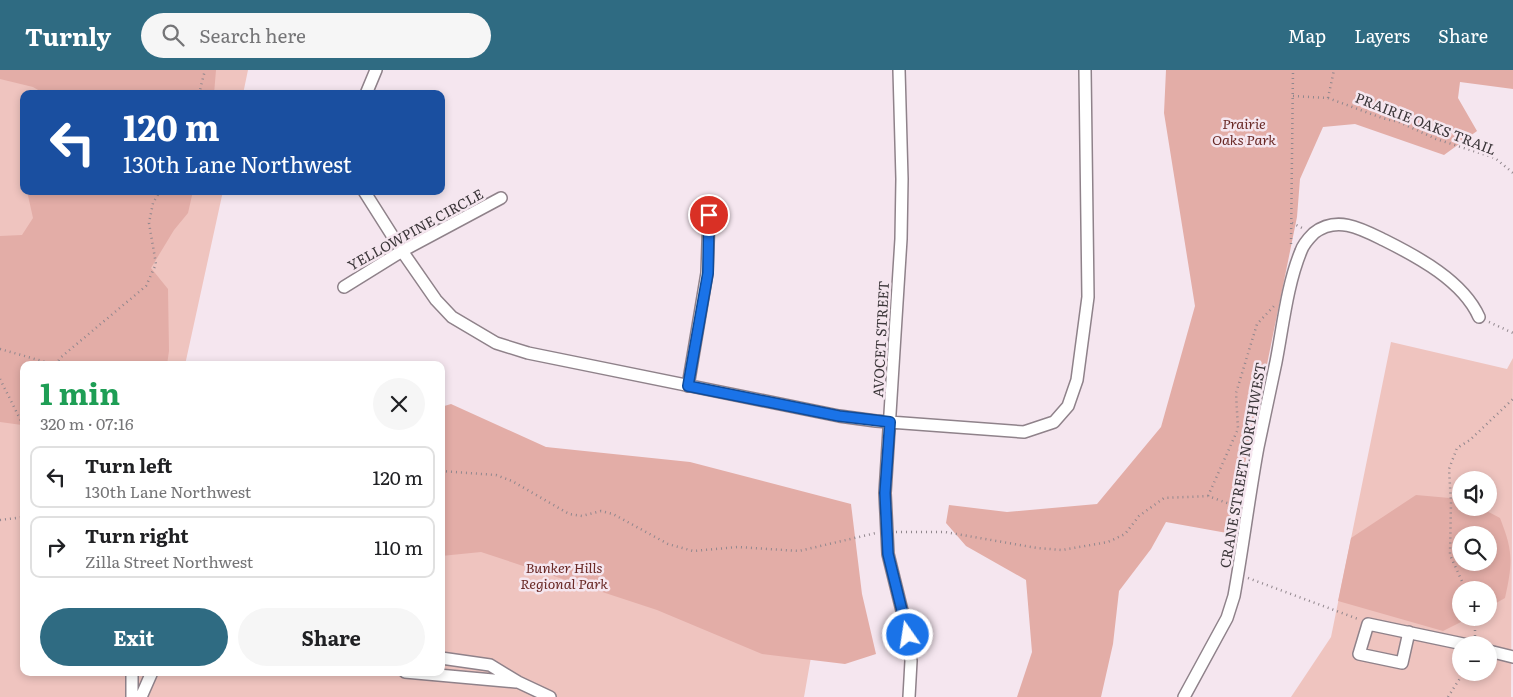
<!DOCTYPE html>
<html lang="en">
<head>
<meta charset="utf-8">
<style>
  body { margin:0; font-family:Literata,serif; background:#f6f6f6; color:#202124; height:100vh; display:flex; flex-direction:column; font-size:19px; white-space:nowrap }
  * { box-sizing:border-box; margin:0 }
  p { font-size:16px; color:#757577 }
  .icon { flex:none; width:28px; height:28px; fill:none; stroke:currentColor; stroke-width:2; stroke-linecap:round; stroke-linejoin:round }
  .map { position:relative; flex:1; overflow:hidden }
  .side { position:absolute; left:20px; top:291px; width:425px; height:315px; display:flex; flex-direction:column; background:#fff; border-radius:10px; box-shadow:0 2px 8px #0003 }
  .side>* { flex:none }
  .top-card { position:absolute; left:20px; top:20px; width:425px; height:105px; border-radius:10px; box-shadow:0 2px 8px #0003; background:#1a4fa0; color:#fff; overflow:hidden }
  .tools { position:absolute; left:1452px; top:401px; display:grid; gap:10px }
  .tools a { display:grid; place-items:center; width:45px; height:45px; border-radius:50%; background:#fff; box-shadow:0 2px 8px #0003; font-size:25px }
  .pin { position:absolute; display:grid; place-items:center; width:42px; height:42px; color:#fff; margin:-21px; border:2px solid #fff; border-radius:50%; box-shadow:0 1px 5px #0007 }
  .me { position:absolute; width:55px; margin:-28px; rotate:347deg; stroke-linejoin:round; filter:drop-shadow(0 0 4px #0008) }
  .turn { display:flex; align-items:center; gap:18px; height:105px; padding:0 20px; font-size:22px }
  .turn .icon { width:65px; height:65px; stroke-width:2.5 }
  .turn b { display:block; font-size:35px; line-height:42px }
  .round { display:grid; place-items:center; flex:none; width:52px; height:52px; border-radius:26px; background:#f6f6f6 }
  .head { display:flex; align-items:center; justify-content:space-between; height:85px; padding:0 20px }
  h1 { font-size:30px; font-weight:700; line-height:38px; color:#1e9e55 }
  .cta { display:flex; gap:10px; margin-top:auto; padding:10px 20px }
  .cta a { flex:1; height:58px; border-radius:30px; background:#2f6b82; color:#fff; font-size:20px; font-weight:700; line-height:58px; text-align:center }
  .cta a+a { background:#f6f6f6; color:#202124 }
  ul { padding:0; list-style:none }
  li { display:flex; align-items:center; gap:15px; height:62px; margin:0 10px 8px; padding:0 10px; border:2px solid #e0e0e0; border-radius:10px }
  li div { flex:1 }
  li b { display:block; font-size:19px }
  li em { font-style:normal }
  header { display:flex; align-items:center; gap:30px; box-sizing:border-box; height:70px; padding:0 25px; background:#2f6b82; color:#fff }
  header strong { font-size:24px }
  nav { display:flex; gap:28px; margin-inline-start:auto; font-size:18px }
  .search { width:350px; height:45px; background:#f6f6f6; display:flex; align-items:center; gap:12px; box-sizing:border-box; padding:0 18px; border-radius:28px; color:#757577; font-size:19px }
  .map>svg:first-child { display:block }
</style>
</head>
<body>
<header>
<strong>Turnly</strong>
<div class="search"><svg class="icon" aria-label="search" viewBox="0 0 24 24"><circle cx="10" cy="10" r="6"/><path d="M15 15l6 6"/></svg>Search here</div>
<nav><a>Map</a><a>Layers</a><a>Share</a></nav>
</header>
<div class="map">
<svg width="1513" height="627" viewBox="0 0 1513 627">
  <rect width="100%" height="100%" fill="#f5e6ef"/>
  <path fill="#efc4bf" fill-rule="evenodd" d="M 0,0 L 248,0 L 243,24 L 24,24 L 24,121 L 223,121 L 185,295 L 24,295 L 24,602 L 441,602 L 441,355 L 837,439 L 804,627 L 0,627 Z
    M 1391,272 L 1507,299 L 1513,288 L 1511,627 L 1291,627 L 1331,567 ZM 1461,410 L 1489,410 L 1489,438 L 1461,438 ZM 1461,465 L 1489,465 L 1489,492 L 1461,492 ZM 1461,520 L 1489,520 L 1489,548 L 1461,548 ZM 1461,575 L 1489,575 L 1489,602 L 1461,602 Z"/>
  <path fill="#e3ada7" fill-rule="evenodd" d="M 0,0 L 216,0 L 214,24 L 45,24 L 33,17 L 0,9 Z
    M 1166,0 L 1513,0 L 1513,19 L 1460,12 L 1458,28 L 1477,61 L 1444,85 L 1355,54 L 1323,57 L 1300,109 L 1297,147 L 1254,358 L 1227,463 L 1166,452 L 1151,479 L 1119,521 L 1113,574 L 1101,627 L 1017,627 L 1032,582 L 1026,510 L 966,476 L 946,453 L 949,435 L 1007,442 L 1097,434 L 1161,357 L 1195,236 L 1164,43 Z
    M 27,121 L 193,121 L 188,143 L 174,160 L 151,198 L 168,219 L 169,281 L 167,295 L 24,295 L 24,360 L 22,355 L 0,352 L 0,166 L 22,165 L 33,148 Z
    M 451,334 L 546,377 L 690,392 L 851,434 L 862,524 L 876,584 L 845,594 L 762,584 L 657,540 L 481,482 L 441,486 L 441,337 Z
    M 1416,425 L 1461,429 L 1461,438 L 1481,438 L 1500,448 C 1513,481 1513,492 1505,528 L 1489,537 L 1489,520 L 1461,520 L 1461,548 L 1469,548 L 1443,561 L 1338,531 L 1351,468 ZM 1461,465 L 1489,465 L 1489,492 L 1461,492 Z"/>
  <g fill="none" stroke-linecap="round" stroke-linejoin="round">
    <g stroke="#8f828a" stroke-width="14">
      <path id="minor" d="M 899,0 L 902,109 L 901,169 L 885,423 L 888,484 L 908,565 L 911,591 L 909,627
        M 366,24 L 376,0
        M 364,121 L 402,181 L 436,230 L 452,247 L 496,273 L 528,283 L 839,346 L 876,351 L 1024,362 L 1054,352 L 1068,336 L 1077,310 L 1088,227 L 1085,0
        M 344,217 L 402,181 L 501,128
        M 688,316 L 707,203 L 709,145
        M 1409,562 L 1402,593 L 1359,584 L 1368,554 L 1468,575
        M 1489,581 L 1513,587
        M 441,588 L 490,595 L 518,612 L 550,627
        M 405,602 L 516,612
        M 132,627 L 132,602
        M 141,627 L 152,602
        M 1184,627 L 1227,548 L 1234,526 C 1243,476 1249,426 1258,377 C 1264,348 1270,320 1276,292 C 1283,256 1287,215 1301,181 C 1303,175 1309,168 1314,163 C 1337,145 1362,159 1384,170 C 1418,187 1463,211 1479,247"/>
    </g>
    <path stroke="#91878d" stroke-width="2.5" stroke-dasharray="1 4" stroke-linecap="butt" d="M 199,24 L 205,0
      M 1293,26 L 1328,28 L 1382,48 L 1399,52 L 1436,69 L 1495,88 L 1513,103
      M 1328,28 L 1334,0
      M 1292,153 L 1304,159
      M 1291,174 L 1293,0
      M 1489,252 L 1513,263
      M 0,279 L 56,295
      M 56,295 L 60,288 L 146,216 L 156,194 L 149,153 L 153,133 L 160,121
      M 0,309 L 23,355
      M 24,347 L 24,369
      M 441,401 L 496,405 L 512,411 L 569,444 L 582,446 L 601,441 L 613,444 L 668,474 L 693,481 L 738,477 L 799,481 L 876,463
      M 1208,426 L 1238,359 L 1236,323 L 1257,254 L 1274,236
      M 0,450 L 24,447
      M 896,462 L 945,462 L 1037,478 L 1062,480 L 1108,472 L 1125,464 L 1139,446 L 1164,428 L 1208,426 L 1238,437
      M 1248,508 L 1358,549
      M 1466,520 L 1450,485 L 1451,432 L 1449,399 L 1457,378 L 1470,370 L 1513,329
      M 1475,566 L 1475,548
      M 1448,627 L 1464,602"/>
    <use href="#minor" stroke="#fff" stroke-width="11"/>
  </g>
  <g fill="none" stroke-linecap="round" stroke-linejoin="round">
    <g stroke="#114b97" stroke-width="12">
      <path id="route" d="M 709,145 L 708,203 L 688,316 L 839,346 L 890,352 L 885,423 L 888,484 L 908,565"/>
    </g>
    <use href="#route" stroke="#1a73e8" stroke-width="9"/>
  </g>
  <g text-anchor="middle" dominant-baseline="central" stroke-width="5" stroke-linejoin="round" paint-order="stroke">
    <g font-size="14" font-style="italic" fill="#692825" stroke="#f5e6ef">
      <text x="1244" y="53">Prairie<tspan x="1244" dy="16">Oaks Park</tspan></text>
      <text x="564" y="497">Bunker Hills<tspan x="564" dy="16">Regional Park</tspan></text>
    </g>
    <g font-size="14" fill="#3b3639" stroke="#f5e6ef">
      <text transform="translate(1426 53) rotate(21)">PRAIRIE OAKS TRAIL</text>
      <text transform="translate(415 159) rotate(-29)">YELLOWPINE CIRCLE</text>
      <text transform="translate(880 269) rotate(-87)">AVOCET STREET</text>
      <text transform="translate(1242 395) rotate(-80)">CRANE STREET NORTHWEST</text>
    </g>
  </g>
</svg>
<div class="tools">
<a><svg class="icon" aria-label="sound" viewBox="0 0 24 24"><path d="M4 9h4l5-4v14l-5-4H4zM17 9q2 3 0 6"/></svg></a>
<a><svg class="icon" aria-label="search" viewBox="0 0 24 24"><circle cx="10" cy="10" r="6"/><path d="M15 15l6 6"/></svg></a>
<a>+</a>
<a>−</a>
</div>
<div class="pin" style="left:709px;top:145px;background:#d93025"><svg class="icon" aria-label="arrive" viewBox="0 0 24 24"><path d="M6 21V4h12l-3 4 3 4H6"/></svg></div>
<svg class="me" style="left:908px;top:565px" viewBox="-20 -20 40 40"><circle r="17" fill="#1a73e8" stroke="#fff" stroke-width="3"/><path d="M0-11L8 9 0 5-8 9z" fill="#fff"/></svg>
<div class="top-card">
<div class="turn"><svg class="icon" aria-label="left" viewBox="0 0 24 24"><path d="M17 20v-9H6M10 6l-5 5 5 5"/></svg><div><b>120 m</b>130th Lane Northwest</div></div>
</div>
<section class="side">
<div class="head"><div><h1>1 min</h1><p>320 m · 07:16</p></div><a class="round"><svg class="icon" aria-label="close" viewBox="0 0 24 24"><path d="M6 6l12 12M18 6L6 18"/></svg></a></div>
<ul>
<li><svg class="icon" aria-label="left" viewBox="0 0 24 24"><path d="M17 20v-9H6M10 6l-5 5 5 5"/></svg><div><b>Turn left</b><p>130th Lane Northwest</p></div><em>120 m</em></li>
<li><svg class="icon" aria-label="right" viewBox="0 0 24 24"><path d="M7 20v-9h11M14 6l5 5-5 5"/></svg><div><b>Turn right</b><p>Zilla Street Northwest</p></div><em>110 m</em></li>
</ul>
<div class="cta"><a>Exit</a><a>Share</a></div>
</section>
</div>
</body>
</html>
